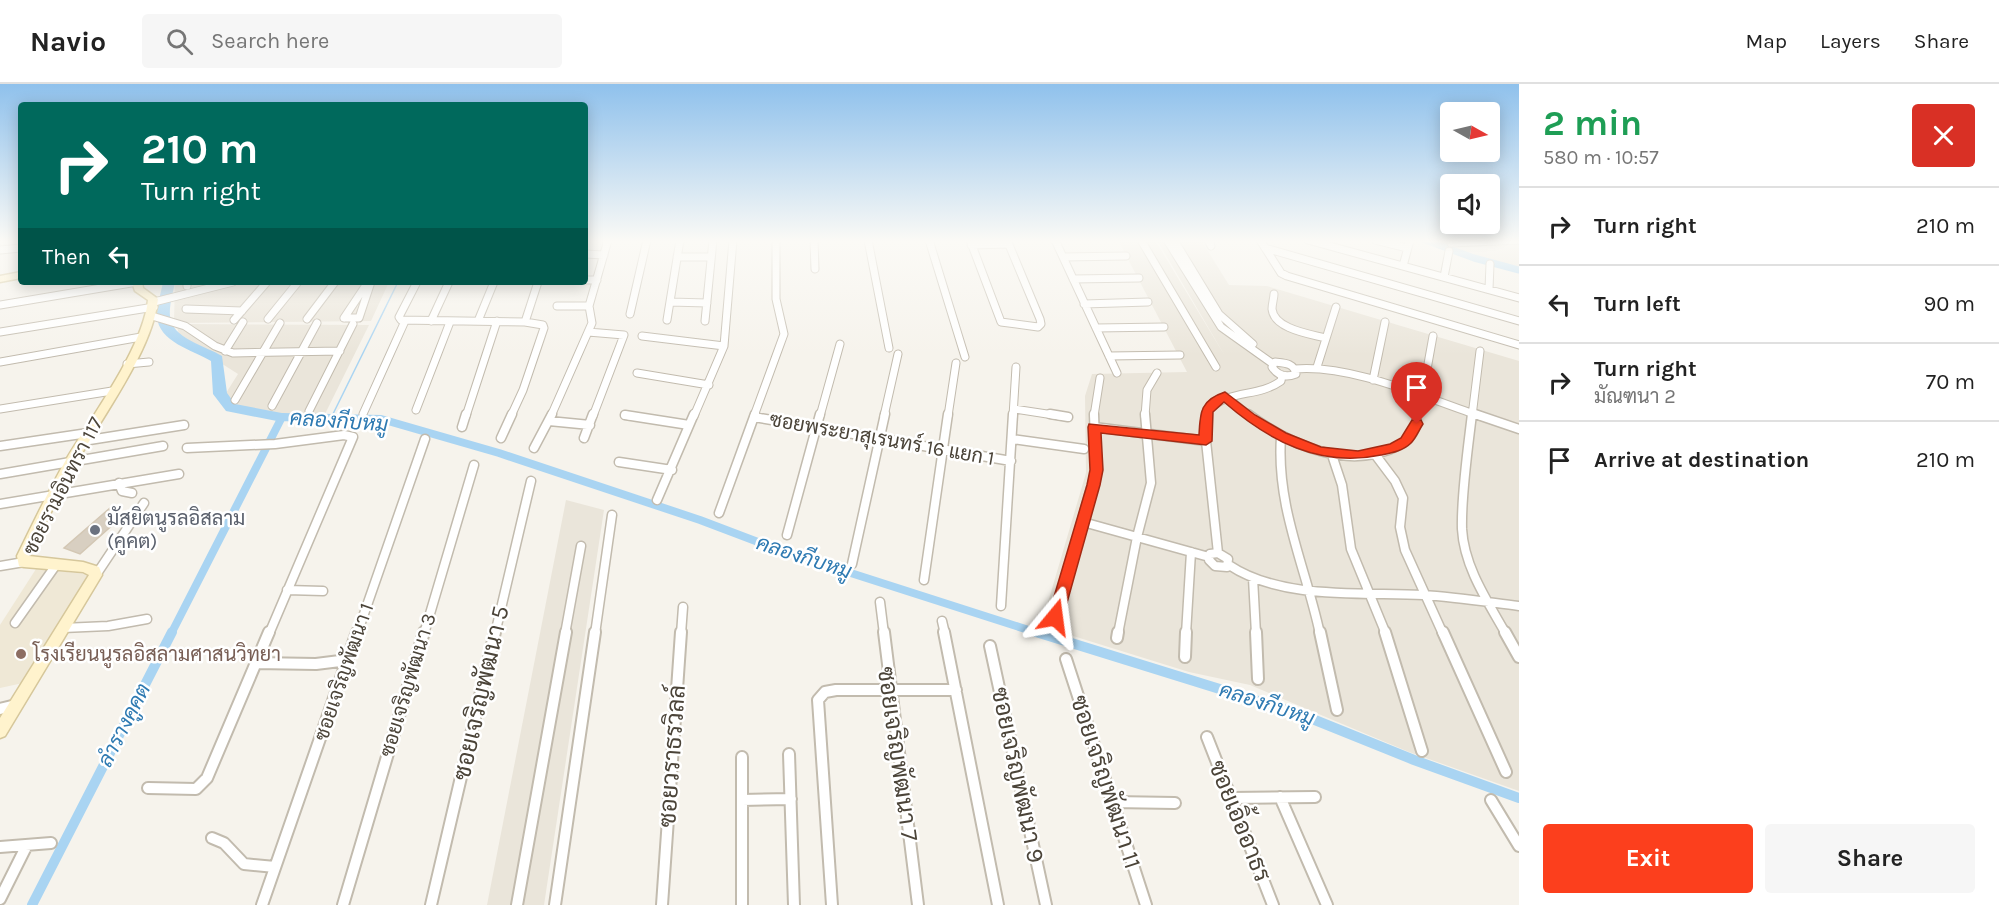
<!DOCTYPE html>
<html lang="en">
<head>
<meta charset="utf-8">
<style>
  body { margin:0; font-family:Karla,Sarabun,sans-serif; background:#f6f6f6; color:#222; height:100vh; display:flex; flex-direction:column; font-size:22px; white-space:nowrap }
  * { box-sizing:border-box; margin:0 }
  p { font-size:20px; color:#767676 }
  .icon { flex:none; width:33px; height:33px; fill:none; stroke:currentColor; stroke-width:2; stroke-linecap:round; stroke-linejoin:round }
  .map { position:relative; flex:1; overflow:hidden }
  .sheet { display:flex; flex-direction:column; background:#fff; width:480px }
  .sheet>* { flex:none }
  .hud { position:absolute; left:18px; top:18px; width:570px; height:183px; border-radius:6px; box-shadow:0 3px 15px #0003; background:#00695c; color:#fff; overflow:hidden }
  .needle { width:39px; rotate:98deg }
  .fabs { position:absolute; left:1440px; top:18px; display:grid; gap:12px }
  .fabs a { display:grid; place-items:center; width:60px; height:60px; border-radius:6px; background:#fff; box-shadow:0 3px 15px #0003; font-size:30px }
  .pin { position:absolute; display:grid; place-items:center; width:51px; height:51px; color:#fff; margin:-62px -26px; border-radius:50% 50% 50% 0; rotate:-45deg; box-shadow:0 0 6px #0007 }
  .pin .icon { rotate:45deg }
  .me { position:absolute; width:66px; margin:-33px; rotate:16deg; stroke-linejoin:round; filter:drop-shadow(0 0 4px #0008) }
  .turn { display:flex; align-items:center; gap:21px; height:126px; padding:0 24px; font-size:27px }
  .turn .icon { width:78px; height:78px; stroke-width:2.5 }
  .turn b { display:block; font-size:42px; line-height:51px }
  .then { display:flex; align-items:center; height:57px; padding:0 24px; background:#0003; gap:12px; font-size:22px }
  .round { display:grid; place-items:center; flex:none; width:63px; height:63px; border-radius:6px; background:#f6f6f6 }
  .summary { display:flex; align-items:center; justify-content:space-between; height:102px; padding:0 24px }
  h1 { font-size:36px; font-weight:700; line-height:45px; color:#1e9e55 }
  .primary-button { display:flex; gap:12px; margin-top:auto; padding:12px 24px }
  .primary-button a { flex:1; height:69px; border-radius:6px; background:#fc3f1d; color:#fff; font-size:24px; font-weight:700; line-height:69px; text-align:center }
  .primary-button a+a { background:#f6f6f6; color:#222 }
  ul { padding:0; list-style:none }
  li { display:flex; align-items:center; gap:18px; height:78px; padding:0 24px; border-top:2px solid #e0e0e0 }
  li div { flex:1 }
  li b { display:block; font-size:22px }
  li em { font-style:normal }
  header { display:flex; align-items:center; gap:36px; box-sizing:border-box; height:84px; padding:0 30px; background:#fff; border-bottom:2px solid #e0e0e0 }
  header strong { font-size:28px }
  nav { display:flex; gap:33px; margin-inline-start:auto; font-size:21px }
  .search { width:420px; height:54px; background:#f6f6f6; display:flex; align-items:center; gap:15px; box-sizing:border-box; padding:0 21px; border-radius:6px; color:#767676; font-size:22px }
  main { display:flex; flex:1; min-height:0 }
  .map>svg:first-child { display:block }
</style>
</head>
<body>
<header>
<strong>Navio</strong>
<div class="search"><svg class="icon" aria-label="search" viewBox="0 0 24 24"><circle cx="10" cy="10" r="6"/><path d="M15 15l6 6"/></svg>Search here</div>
<nav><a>Map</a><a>Layers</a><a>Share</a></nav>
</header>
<main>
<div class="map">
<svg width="1519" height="821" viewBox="0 0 1519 821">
  <rect width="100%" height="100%" fill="#f6f3ec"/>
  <path fill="#eae5da" d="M 1118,156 L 1155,156 L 1225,272 L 1157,156 L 1201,156 L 1229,201 L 1267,202 L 1519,277 L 1519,707 L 1409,668 L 1250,601 L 1189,588 L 1041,542 L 1086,389 L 1085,312 L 1092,290 L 1187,288 Z
    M 1426,156 L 1519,156 L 1519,184 L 1486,176 Z
    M 175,198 L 389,198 L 371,237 L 174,239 Z
    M 176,240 L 369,241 L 324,332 L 265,329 L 221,317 L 238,290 L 180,253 Z
    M 566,416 L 604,426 L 544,821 L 487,821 Z"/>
  <path fill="#efe8d6" d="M 36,485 L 87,490 L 89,495 L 23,599 L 0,604 L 0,541 Z"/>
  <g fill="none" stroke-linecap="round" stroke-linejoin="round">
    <path stroke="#a9d4f2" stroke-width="1.5" d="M 332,332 L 398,198"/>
    <path stroke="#a9d4f2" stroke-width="2" d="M 330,336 L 333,330"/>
    <path stroke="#a9d4f2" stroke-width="7" d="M 1425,156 L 1474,174 L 1519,186"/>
    <path stroke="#a9d4f2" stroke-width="8" d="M 171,550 L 282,333 L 381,335 L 499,369 L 700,436 L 779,466 L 1041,550"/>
    <path stroke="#a9d4f2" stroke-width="10" d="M 1036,548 L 1300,630 L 1414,676 L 1519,714
      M 32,821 L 172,548"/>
    <path fill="#a9d4f2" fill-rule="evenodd" d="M 163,198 L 175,198 C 173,209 169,221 170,232 C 171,254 206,262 222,272 L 227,309 L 235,320 L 287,330 L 289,333 L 287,336 L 282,338 L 226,327 L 213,310 L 211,277 C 193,266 158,258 157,232 C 157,220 161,209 163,198 Z"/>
  </g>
  <path fill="#d8cfc1" stroke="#d3c7b4" stroke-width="1.5" d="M 110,424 L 126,429 L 80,470 L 64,464 Z"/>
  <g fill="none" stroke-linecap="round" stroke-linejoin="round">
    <g stroke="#c2bbae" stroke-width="9">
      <path id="street-far2" d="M 814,156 L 815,185
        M 868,156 L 889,264
        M 929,156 L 965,273
        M 970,156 L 1001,238 L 1038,243 L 1041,240 L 1040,235 L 1007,156
        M 1055,156 L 1117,289
        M 1141,156 L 1216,283
        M 1167,156 L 1221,243 L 1273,280
        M 1174,156 L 1219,230 L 1253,260
        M 1208,156 L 1211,162
        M 1260,156 L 1281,189 L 1287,192 L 1519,261
        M 1308,156 L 1519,214
        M 1375,156 L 1407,164
        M 1451,159 L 1519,156
        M 971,161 L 1008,160
        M 1265,164 L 1519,237
        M 0,166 L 21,164
        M 585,170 L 604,171
        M 677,173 L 711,173
        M 1063,173 L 1126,172
        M 1403,182 L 1410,156
        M 1444,193 L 1449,167
        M 1073,195 L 1139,194
        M 585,196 L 597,196
        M 187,198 L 187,202
        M 417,198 L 399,233 L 401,236 L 525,238 L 543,241 L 544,244 L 523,306 L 511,332
        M 1489,205 L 1490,180
        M 1274,210 C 1274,214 1272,220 1272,225 C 1274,245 1310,250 1325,254
        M 154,218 L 233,198
        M 670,218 L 707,219
        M 1084,220 L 1148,218
        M 0,221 L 137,198
        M 557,222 L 589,222
        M 186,225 L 242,227
        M 630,230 L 647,156
        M 152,232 L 185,242 L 215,262 L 233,269 L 340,267
        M 344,234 L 359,234 L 371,198
        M 344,234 L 368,198
        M 268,235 L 298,198
        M 307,235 L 335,198
        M 234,236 L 267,198
        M 667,236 L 680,156
        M 431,237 L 449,198
        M 478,237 L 494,198
        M 705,237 L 713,156
        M 525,238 L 538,198
        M 1096,244 L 1164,243
        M 0,248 L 154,223
        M 588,248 L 624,251 L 593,332
        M 642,252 L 724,262
        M 225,267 L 243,238
        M 1109,272 L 1180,271
        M 0,278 L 141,253
        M 1275,278 C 1285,279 1294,279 1296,290 C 1286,294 1278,292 1272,283 Z
        M 127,280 L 149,278
        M 1317,283 L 1336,223
        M 1295,285 C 1352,280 1425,314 1480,332
        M 637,289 L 709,301
        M 1373,296 L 1385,238
        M 1402,307 L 1417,332
        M 1225,312 L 1250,332
        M 1422,313 L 1433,252
        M 235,316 L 280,239
        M 272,322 L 317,239
        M 0,325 L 112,307
        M 1014,325 L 1060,332
        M 416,326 L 450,238
        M 309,327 L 353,240
        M 363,330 L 405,237
        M 625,331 L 630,332
        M 466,332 L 497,237
        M 551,332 L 592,239 L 589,222 L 608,156
        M 694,332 L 724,262 L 733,156
        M 754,332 L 784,250 L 776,215 L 776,156
        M 820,332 L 840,260
        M 884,332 L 898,270
        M 948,332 L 956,279
        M 1013,332 L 1016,283
        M 1094,332 L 1100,294
        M 1145,332 L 1147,306 L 1157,289
        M 1206,332 L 1206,328 C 1232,303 1255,315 1281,297 L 1282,291
        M 1472,332 L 1480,267"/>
    </g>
    <g stroke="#c2bbae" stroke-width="11">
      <path id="street-far1" d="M 1050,330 L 1068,333
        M 1206,330 L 1206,357 L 1218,469
        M 1248,330 C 1290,361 1349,388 1400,361 C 1411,355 1419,343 1416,330
        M 1472,330 C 1468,364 1461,411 1462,445 C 1464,483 1488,518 1506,550
        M 1475,330 L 1519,345
        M 625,331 L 689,341
        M 754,333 L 1011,377
        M 549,337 L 590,341
        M 462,343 L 466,330
        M 1094,343 L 1206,357
        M 1281,353 C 1276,423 1306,484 1320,550
        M 501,354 L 512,330
        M 584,354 L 593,330
        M 1012,355 L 1084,365
        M 83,357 L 184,341
        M 0,362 L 88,349
        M 187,364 L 275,360 L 344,351 L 353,353 L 269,550
        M 534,364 L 552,330
        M 1374,369 L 1395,397 L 1403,414 L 1400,443 L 1405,466 L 1443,550
        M 1332,371 L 1342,401 L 1351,465 L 1386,550
        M 619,378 L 672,386
        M 0,390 L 163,362
        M 119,399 L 122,407 L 132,409
        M 657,416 L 694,330
        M 0,420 L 179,390
        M 719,429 L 755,330
        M 1083,438 L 1209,473
        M 787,451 L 820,330
        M 1218,469 L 1228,475 L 1227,483 L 1215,482 L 1209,476 L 1210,470 Z
        M 852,480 L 885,330
        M 1229,481 C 1281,516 1362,508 1423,511 C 1455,513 1487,518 1519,522
        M 0,482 L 24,478
        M 96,491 L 144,419
        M 1253,494 L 1256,550
        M 924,496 L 948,330
        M 287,506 L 323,507
        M 880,518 L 884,550
        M 1001,522 L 1013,330
        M 1055,533 L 1096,386 L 1094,330
        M 942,537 L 945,550
        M 15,539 L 56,481
        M 63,544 L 108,542 L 147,535
        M 357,550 L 425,355
        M 424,550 L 474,381
        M 495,550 L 531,397
        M 565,550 L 581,462
        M 595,550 L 612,431
        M 681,550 L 683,523
        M 1118,550 L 1137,453 L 1151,399 L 1145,330
        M 1186,550 L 1191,468"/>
    </g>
    <g stroke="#c2bbae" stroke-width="14">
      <path id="street" d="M 884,548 L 918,821
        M 944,548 L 998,821
        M 1256,548 L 1258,595
        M 1320,548 L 1337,626
        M 1385,548 L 1422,667
        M 1443,548 L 1506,688
        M 1505,548 L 1519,573
        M 1117,554 L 1118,548
        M 990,562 L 1046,821
        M 1185,573 L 1186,548
        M 1066,575 L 1146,821
        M 256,579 L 316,580 L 348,576
        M 0,625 L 16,621
        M 1207,653 L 1273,821
        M 789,670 L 794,821
        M 742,673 L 742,821
        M 148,704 L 196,705 L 207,694 L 269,548
        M 1280,713 L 1327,821
        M 1231,714 L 1315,713
        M 742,716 L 791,715
        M 1491,716 L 1519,762
        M 1113,718 L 1175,719
        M 212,754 L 224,759 L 244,780 L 275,783
        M 0,763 L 51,759
        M 0,815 L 27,761
        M 262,821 L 357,548
        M 343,821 L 424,548
        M 431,821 L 495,548
        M 517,821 L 566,548
        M 555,821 L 595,548
        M 662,821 L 681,548
        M 832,821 L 818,616 L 825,608 L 836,606 L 956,606"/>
    </g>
    <g stroke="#d6c79b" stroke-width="3">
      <path id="secondary" d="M 21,188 L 21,194 L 0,198 L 0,192 Z
        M 132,198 L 142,198 L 143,204 L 158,215 C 153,265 102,333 77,378 C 60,409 45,441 29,472 L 83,478 L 99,483 L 102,491 L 5,652 L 0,654 L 0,634 L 89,491 L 83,488 L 24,483 L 19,482 L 17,472 C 33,439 49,406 67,374 C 92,332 143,264 148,216 L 135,207 Z"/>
    </g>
    <use href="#street-far2" stroke="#fff" stroke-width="7"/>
    <use href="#street-far1" stroke="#fff" stroke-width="8"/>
    <use href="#street" stroke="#fff" stroke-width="10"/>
    <use href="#secondary" fill="#fff3cd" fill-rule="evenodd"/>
  </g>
  <linearGradient id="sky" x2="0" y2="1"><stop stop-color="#8fc1ec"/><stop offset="0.58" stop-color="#fbfaf6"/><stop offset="1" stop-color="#fbfaf6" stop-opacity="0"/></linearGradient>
  <rect width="1519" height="271" fill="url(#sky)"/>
  <path fill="#fc3f1d" stroke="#a42913" stroke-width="1.5" d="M 1225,308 L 1255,331 L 1286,349 L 1321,363 L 1358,367 L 1390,360 L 1401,354 L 1412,336 L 1421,336 L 1423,340 C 1419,346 1416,354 1411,359 C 1403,367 1391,369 1381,371 C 1320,384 1269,357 1224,318 L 1213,328 L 1212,357 L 1206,361 L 1101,349 L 1103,386 L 1100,401 L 1063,533 L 1061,538 L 1055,540 L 1050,538 L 1048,533 L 1087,401 L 1090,386 L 1088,343 L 1089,340 L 1199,351 C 1200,329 1200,316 1225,308 Z"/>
  <circle fill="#6b7280" stroke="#fff" stroke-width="2" cx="95" cy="446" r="6"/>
  <circle fill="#8d6e63" stroke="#fff" stroke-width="2" cx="21" cy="570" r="6"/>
  <g text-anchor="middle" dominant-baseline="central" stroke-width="5" stroke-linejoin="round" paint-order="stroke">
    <g font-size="20" fill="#4b4439" stroke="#fff">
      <text transform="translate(882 355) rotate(10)">ซอยพระยาสุเรนทร์ 16 แยก 1</text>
      <text transform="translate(63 402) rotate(-63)">ซอยรามอินทรา 117</text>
      <text transform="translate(344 588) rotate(-71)">ซอยเจริญพัฒนา 1</text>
      <text transform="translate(408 601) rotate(-73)">ซอยเจริญพัฒนา 3</text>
    </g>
    <g font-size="20" fill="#5b616d" stroke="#fff" text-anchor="start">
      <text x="107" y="434">มัสยิตนูรลอิสลาม<tspan x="107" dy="23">(คูคต)</tspan></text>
    </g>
    <g font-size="20" fill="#785e54" stroke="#fff" text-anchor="start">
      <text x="33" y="570">โรงเรียนนูรลอิสลามศาสนวิทยา</text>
    </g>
    <g font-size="21" font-style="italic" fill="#2e7ab2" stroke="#fff">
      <text transform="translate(339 337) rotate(4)">คลองกีบหมู</text>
      <text transform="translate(804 473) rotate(18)">คลองกีบหมู</text>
      <text transform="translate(1267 620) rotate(18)">คลองกีบหมู</text>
      <text transform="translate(124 641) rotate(-63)">ลำรางคูคต</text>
    </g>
    <g font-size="24" fill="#4b4439" stroke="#fff">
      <text transform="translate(481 609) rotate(-77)">ซอยเจริญพัฒนา 5</text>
      <text transform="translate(898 670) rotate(82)">ซอยเจริญพัฒนา 7</text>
      <text transform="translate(672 672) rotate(-86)">ซอยวราธรวิลล์</text>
      <text transform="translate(1018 691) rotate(78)">ซอยเจริญพัฒนา 9</text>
      <text transform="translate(1106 698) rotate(72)">ซอยเจริญพัฒนา 11</text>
      <text transform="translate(1240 737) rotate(68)">ซอยเอิ้ออาธร</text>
    </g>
  </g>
</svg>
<div class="fabs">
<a><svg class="needle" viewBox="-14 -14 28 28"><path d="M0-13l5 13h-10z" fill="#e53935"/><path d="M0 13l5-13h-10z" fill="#767676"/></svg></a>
<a><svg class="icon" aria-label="sound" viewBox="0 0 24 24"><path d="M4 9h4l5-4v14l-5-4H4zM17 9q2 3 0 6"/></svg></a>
</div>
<div class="pin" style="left:1417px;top:340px;background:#d93025"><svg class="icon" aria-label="arrive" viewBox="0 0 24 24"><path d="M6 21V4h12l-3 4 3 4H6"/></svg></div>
<svg class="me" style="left:1055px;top:533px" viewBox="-20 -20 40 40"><path d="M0-17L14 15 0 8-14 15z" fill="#fc3f1d" stroke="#fff" stroke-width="4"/></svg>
<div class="hud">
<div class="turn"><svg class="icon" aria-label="right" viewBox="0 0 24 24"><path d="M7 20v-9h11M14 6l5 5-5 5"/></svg><div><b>210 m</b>Turn right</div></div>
<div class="then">Then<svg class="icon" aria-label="left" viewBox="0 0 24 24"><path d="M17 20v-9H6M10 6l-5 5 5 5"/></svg></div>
</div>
</div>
<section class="sheet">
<div class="summary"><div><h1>2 min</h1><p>580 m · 10:57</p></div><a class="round" style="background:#d93025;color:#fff"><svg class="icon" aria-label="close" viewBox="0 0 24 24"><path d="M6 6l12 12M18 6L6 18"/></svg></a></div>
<ul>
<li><svg class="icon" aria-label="right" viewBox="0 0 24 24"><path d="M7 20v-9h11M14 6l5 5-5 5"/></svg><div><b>Turn right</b></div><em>210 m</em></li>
<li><svg class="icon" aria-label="left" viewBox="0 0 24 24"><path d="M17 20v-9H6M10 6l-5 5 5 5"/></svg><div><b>Turn left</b></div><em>90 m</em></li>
<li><svg class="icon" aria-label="right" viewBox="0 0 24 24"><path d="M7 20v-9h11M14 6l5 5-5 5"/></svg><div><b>Turn right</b><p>มัณฑนา 2</p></div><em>70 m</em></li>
<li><svg class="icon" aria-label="arrive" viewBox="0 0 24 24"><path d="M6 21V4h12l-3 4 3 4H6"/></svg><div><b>Arrive at destination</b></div><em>210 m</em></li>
</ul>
<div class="primary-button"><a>Exit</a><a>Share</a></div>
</section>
</main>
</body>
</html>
